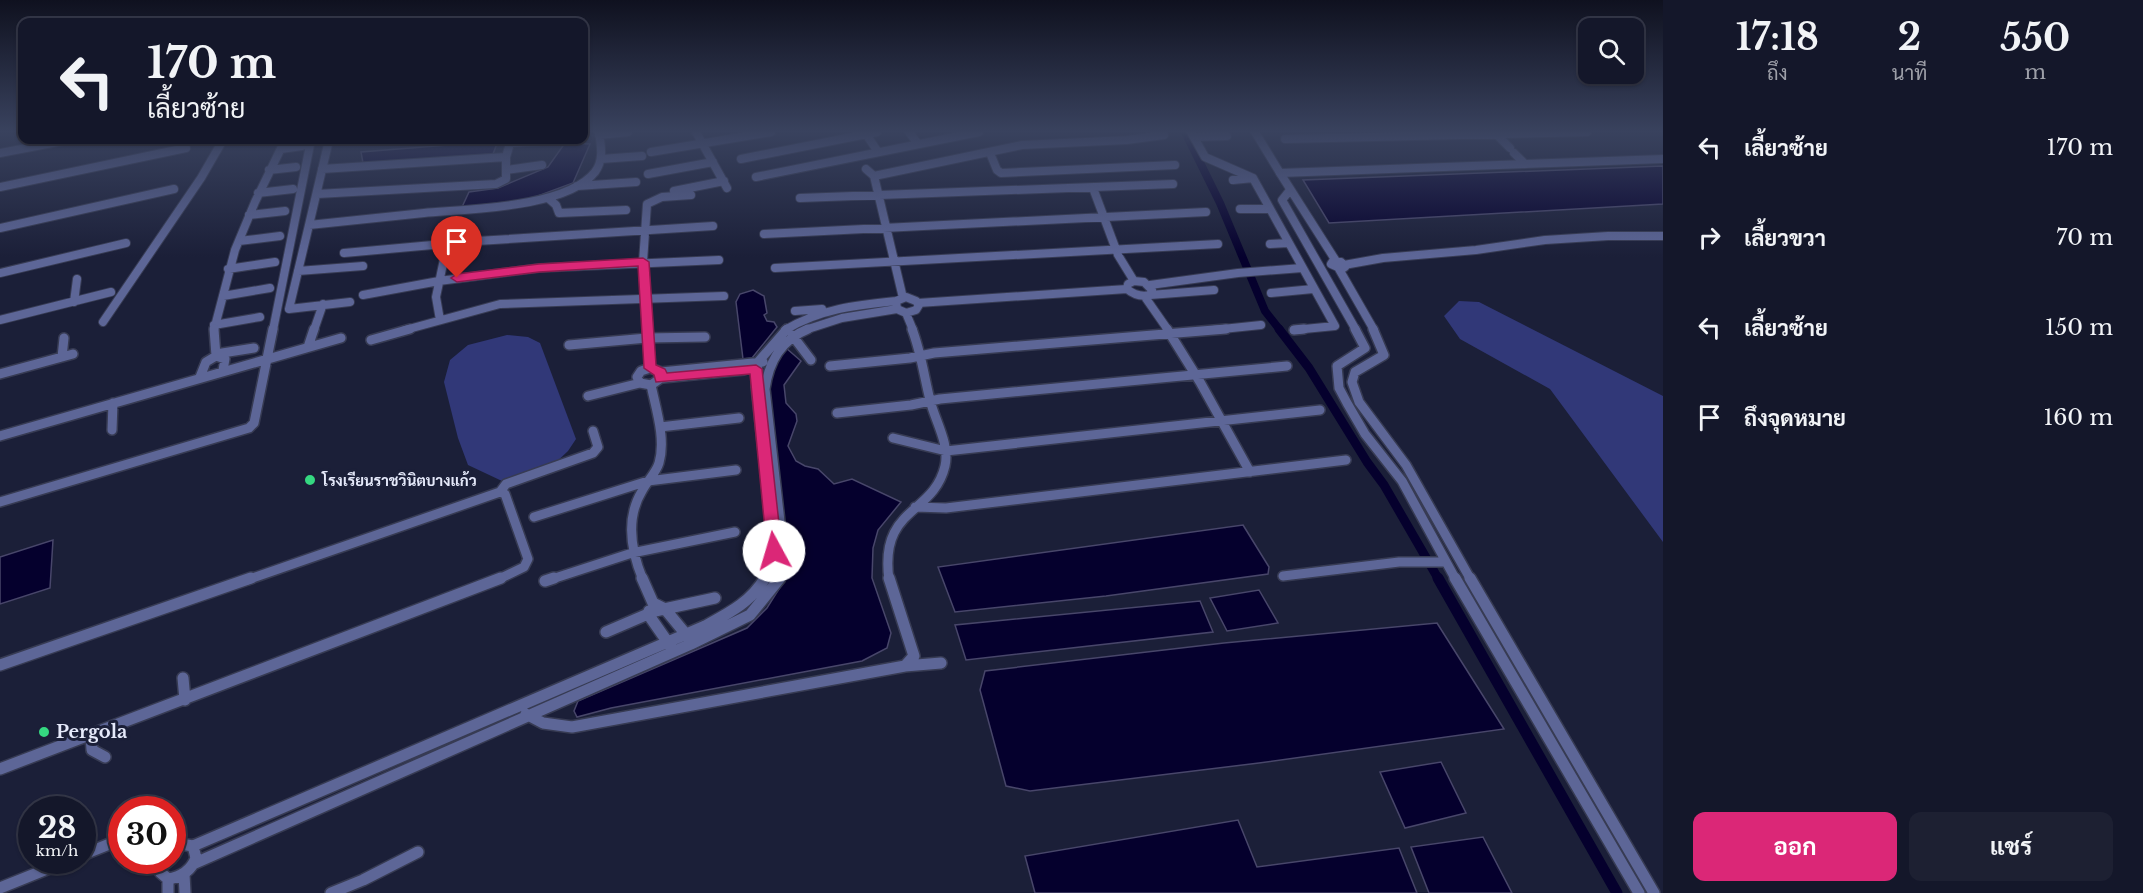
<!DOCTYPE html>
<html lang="th">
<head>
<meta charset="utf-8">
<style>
  body { margin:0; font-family:"Libre Baskerville",Sarabun,serif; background:#1d2032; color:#f1f3f6; height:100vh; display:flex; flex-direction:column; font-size:22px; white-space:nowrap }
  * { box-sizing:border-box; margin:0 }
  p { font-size:20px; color:#9d9fa8 }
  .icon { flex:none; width:33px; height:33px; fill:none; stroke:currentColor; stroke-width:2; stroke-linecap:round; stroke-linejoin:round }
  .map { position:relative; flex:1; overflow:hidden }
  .sheet { display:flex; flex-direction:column; background:#14172a; width:480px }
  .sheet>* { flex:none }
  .top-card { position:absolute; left:18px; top:18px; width:570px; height:126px; border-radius:12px; box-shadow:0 2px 4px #0004,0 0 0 2px #333647; background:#14172a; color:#f1f3f6; overflow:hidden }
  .fabs { position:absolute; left:1578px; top:18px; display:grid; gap:12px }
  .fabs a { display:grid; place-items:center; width:66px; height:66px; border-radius:12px; background:#14172a; box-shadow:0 2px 4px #0004,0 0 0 2px #333647; font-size:30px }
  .speed { position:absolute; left:18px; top:796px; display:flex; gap:12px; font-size:30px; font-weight:700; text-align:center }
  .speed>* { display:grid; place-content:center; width:78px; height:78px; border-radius:50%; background:#14172a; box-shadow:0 2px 4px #0004,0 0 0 2px #333647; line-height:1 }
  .speed small { font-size:15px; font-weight:400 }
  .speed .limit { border:9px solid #d22; background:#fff; color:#111 }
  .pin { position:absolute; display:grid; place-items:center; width:51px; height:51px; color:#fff; margin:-62px -26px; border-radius:50% 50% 50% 0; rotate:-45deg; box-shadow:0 0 6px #0007 }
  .pin .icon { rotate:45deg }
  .me { position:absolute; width:66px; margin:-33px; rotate:354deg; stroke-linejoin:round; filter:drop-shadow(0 0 4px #0008) }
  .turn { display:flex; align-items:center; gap:21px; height:126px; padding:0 30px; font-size:27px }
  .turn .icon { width:78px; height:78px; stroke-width:2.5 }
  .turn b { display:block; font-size:42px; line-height:51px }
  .eta { display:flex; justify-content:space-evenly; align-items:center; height:102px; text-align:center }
  .eta b { font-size:36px; font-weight:700; line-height:42px }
  .primary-button { display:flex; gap:12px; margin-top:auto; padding:12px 30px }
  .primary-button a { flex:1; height:69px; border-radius:12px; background:#db2777; color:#fff; font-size:24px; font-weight:700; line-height:69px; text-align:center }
  .primary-button a+a { background:#1d2032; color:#f1f3f6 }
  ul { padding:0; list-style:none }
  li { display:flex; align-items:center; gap:18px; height:90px; padding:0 30px }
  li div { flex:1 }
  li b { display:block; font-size:22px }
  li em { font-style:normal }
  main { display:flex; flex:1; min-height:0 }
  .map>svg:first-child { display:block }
</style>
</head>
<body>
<main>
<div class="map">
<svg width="1663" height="893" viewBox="0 0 1663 893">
  <rect width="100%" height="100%" fill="#1b1f38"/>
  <path fill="#313878" d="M 1459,301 L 1479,302 L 1663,396 L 1663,542 L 1550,389 L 1460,339 L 1444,316 Z
    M 507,335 L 528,337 L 540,343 L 576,439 L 568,451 L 549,469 L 531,476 L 502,481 L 468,465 L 458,438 L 444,382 L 450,360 L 468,345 Z"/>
  <path fill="#05002d" stroke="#48466a" stroke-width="1.5" d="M 498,141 L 493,154 L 363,163 L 361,152 Z
    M 565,143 L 590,144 L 573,183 L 527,200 L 462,207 L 469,192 L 498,188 L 548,167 Z
    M 1663,166 L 1663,204 L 1329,223 L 1303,180 Z
    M 753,290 L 764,296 L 767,313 L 764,315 L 767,321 L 774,322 L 777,327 L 752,358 L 743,359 L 736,302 L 740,294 Z
    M 786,348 L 801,361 L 784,385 L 786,403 L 796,414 L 797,421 L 788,446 L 796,461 L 805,466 L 818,469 L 834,484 L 852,479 L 901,502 L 878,530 L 873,548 L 872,578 L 891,633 L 887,648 L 862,661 L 611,708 L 577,717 L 574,711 L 578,701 L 747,628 L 767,608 L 782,584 L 767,386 L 776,357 Z
    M 1243,525 L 1269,567 L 1268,574 L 1106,596 L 955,612 L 938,567 Z
    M 53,540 L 50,588 L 0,604 L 0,557 Z
    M 1259,590 L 1278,623 L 1227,631 L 1210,598 Z
    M 1200,601 L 1213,632 L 966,660 L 955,625 Z
    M 1437,623 L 1504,729 L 1259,763 L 1030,791 L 1006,786 L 980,690 L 985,671 L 1224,643 Z
    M 1441,762 L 1466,813 L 1405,828 L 1380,772 Z
    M 1238,820 L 1257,867 L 1399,848 L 1417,893 L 1035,893 L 1025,856 Z
    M 1483,837 L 1512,893 L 1429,893 L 1411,847 Z"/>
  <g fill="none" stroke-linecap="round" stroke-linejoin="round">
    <path stroke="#05002d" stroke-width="8" d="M 1185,132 L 1220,203 L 1265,311 L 1280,330"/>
    <path stroke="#05002d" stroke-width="9" d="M 1279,329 L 1309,368 L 1367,462 L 1384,485 L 1439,580"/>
    <path stroke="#05002d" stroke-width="11" d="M 1438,578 L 1617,893"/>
    <g stroke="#373b53" stroke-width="10">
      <path id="minor-far2" d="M 696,132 L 727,188
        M 909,132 L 918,144
        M 1191,132 L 1205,157 L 1253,178 L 1335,326 L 1294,330
        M 1495,133 L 1510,148
        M 866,134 L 878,152
        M 599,135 L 628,132
        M 1194,137 L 1227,136
        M 1285,139 L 1587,132
        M 329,140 L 309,225 C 347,221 385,217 424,213 C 468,209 566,208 595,172 C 604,160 601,146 599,132
        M 510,143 L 559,140
        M 281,149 L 302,146
        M 651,152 L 771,132
        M 0,153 L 68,140
        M 990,153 L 997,170 L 1001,173 L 1175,165
        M 1514,153 L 1525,164
        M 601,159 L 642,156
        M 741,159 L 877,132
        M 322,169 L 506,157
        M 866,169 L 874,176 L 903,298
        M 269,170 L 296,167
        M 506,170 L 542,165
        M 1280,173 L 1336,261
        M 648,174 L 713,162
        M 874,176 L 1022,145 L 1127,140 L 1164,135
        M 756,177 L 979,132
        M 1233,180 L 1253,178
        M 577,186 L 636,182
        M 0,187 L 186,148
        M 1093,188 L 1118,255 L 1134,281
        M 1290,190 L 1282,200 L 1356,330
        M 674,191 L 724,181
        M 258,193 L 293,189
        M 317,194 L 496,184 L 506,179 L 506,157 L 511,140
        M 548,198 L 556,205 L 559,213 L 626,210
        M 800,198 L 1173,184
        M 1240,209 L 1270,209
        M 249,215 L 285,211
        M 309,225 L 289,309 L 350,302
        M 0,228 L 174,189
        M 764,234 L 1206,212
        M 239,241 L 280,236
        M 1270,244 L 1288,243
        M 344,253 L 477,241 L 713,226
        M 1333,261 L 1341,262 L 1345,267 L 1342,269 L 1331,264 Z
        M 1344,265 L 1383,258 L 1476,250 L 1545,240 L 1608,236 L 1663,236
        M 775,268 L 1218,244
        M 228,269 L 275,262
        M 1339,269 L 1374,330
        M 298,271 L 363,266
        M 0,273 L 126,243
        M 1134,281 L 1144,282 L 1152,290 L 1150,295 C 1141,297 1134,295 1127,289 L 1128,284 Z
        M 1150,285 L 1238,273 L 1302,268
        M 1271,293 L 1313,289
        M 363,295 L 439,281 L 539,268 L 719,260
        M 1150,295 L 1214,290
        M 223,296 L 270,288
        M 906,297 L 916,301 L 919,305 L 916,310 L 906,313 L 897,309 L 896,301 Z
        M 1145,297 L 1168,330
        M 74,302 L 77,279
        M 918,303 L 1127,289
        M 795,311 L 822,309
        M 906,313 L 913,330
        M 0,320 L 111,292
        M 440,320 L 436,297 L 447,245
        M 103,322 L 201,178 L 223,140
        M 214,325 L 260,317
        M 214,330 L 235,250 L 255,202 L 285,140
        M 273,330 L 311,140
        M 314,330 L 323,304
        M 405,330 L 500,304 L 724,296
        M 648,330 L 643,262 L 647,204 L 662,197 L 691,195
        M 785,330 C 820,309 856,305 896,301
        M 805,330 L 842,318 L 897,309
        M 1213,330 L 1261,325"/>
    </g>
    <g stroke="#373b53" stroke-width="12">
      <path id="minor-far1" d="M 214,329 L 216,356
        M 647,329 L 650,368
        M 1167,329 L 1200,382 L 1250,472
        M 1355,329 L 1365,348 L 1337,366 L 1339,388 L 1347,403 L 1365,434 L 1402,481 L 1456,580
        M 1373,329 L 1384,355 L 1355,372 L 1352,382 L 1359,402 L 1406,465 L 1471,580
        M 1294,330 L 1304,329
        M 792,335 L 811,360
        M 371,340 L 410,329
        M 569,345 L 647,338 L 705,337
        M 308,347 L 314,329
        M 216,354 L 254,348
        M 62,357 L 64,338
        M 830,366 L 910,358 L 934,353 L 1226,329
        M 650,368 L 661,372 L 661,378 L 651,385 L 640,383 L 637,377 L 641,371 Z
        M 661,372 L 763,362
        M 0,374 L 73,354
        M 200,377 L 206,362 L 216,356 L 225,359 L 223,370
        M 663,378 L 744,370
        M 588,396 L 640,383
        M 837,413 L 911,405 L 940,399 L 1287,366
        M 660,427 L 739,418
        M 112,430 L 113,403
        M 0,436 L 341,338
        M 893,438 L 946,451 L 1320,410
        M 500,492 L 506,484 L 593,453 L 598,447 L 593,431
        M 0,502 L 249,428 L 254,423 L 273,329
        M 915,507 L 946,508 L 1346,460
        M 534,517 L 648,481 L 736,470
        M 1283,576 L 1399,562 L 1446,562
        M 247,580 L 500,492 L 505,494 L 528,559 L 524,567 L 497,580
        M 549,580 L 632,553 L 735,532
        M 643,580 C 631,551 625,519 642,491 C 647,481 656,473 659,463 C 666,439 656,409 651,385
        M 764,580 L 774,551 L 756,387 L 758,362 L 787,329
        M 779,580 L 784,557 L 765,389 C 769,361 781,340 808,329
        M 889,580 C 879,506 933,516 945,466 C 950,444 935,421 930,400 C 924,376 921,352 912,329"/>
    </g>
    <g stroke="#373b53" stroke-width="14">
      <path id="minor" d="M 642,578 L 653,603 L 665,609 L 689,638
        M 889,578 L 914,656 L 905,666
        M 1455,578 L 1639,893
        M 1470,578 L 1654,893
        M 545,581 L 554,578
        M 649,611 L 648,614 L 671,647
        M 606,632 L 655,611 L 715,598
        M 0,665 L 251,578
        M 183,678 L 185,700
        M 526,714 L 543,723 L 572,727 L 905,666 L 941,663
        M 91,735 L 92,750 L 105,757
        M 0,769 L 501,578
        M 86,825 L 86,854
        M 193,846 L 705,626 C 729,613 751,602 765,578
        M 82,855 L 122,839
        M 161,861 L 160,872 L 168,879 C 181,877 191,871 196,858 L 193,846 L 181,844 L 172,848
        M 193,864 L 691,644 L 750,615 L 780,578
        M 184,874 L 185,893
        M 168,879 L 168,893
        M 0,888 L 67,861
        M 331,893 L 363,880 L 418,852"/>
    </g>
    <g stroke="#373b53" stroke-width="10">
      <path id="tertiary" d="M 1255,132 L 1280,173 L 1663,159"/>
    </g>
    <use href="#minor-far2" stroke="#5d6697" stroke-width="8"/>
    <use href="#minor-far1" stroke="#5d6697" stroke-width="9"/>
    <use href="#minor" stroke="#5d6697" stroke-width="11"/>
    <use href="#tertiary" stroke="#5d6697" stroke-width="8"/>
  </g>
  <linearGradient id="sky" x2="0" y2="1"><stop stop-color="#0f111f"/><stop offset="0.51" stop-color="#39425e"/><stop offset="1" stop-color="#39425e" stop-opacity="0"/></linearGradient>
  <rect width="1663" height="257" fill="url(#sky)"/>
  <path fill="#db2777" stroke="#8e194d" stroke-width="1.5" d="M 643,258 L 649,262 L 656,365 L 665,369 L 667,373 L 756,365 L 762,369 L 782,551 L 780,556 L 774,557 L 769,556 L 767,551 L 750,374 L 656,382 L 654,375 L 644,368 L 638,266 L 539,272 L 457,282 L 451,278 L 457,274 L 539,264 Z"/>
  <g fill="#35d881" stroke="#1b1f38" stroke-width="2">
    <circle cx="310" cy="480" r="6"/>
    <circle cx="44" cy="732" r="6"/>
  </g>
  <g text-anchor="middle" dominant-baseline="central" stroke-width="6" stroke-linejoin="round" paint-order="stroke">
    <g font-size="15" font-weight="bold" fill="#e5e9fa" stroke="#1b1f38" text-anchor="start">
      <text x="322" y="480">โรงเรียนราชวินิตบางแก้ว</text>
    </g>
    <g font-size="18" font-weight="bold" fill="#e5e9fa" stroke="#1b1f38" text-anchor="start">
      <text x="56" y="732">Pergola</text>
    </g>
  </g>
</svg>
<div class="fabs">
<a><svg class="icon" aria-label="search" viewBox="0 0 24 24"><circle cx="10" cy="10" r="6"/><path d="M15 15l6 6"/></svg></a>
</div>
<div class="speed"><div>28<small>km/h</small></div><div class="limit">30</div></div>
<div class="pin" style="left:457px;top:278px;background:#d93025"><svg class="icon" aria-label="arrive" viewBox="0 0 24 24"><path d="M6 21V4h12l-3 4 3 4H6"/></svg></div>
<svg class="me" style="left:774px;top:551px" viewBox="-20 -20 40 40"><circle r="19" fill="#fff"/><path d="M0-13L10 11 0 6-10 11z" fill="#db2777"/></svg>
<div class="top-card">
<div class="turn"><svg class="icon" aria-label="left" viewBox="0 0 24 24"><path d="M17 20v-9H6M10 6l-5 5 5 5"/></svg><div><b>170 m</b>เลี้ยวซ้าย</div></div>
</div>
</div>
<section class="sheet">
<div class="eta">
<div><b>17:18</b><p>ถึง</p></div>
<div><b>2</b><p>นาที</p></div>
<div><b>550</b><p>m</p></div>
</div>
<ul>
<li><svg class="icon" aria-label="left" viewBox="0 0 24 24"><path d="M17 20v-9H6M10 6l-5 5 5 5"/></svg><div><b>เลี้ยวซ้าย</b></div><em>170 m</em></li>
<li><svg class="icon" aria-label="right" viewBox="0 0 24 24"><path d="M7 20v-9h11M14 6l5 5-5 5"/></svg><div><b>เลี้ยวขวา</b></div><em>70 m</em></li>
<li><svg class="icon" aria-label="left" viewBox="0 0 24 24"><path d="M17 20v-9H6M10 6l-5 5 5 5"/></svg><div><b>เลี้ยวซ้าย</b></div><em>150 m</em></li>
<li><svg class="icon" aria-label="arrive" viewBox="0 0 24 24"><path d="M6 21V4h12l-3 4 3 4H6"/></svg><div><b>ถึงจุดหมาย</b></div><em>160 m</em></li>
</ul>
<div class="primary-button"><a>ออก</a><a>แชร์</a></div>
</section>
</main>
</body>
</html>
